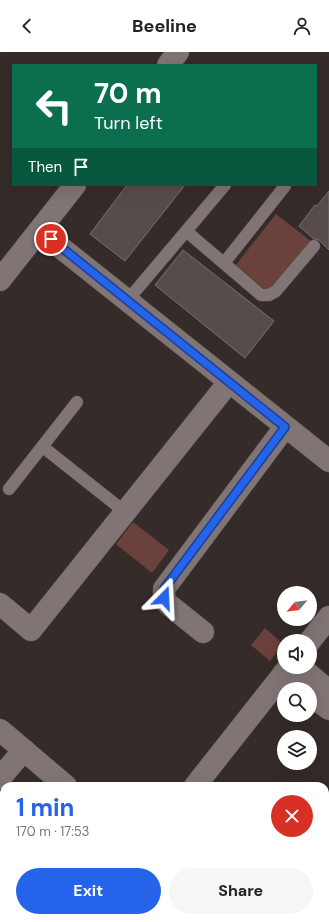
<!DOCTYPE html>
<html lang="en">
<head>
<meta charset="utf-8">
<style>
  body { margin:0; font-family:"DM Sans",sans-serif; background:#f6f6f6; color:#222; height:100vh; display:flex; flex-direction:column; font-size:15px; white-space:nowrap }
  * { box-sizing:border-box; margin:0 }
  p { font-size:13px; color:#767676 }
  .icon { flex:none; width:22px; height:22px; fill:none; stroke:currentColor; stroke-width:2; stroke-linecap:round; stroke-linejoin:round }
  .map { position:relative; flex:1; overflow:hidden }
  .drawer { position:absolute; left:0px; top:730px; width:329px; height:140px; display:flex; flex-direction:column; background:#fff; border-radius:12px 12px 0 0; box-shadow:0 4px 16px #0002 }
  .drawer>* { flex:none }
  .banner { position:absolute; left:12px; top:12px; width:305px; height:122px; border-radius:0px; box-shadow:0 4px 16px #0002; background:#0b6e4f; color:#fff; overflow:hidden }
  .needle { width:26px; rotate:241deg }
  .buttons { position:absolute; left:277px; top:534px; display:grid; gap:8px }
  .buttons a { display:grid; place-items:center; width:40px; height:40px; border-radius:50%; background:#fff; box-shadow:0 4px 16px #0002; font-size:20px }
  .pin { position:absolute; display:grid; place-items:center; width:34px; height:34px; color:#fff; margin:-17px; border:2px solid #fff; border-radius:50%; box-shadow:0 1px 4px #0007 }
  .me { position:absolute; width:44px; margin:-22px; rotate:21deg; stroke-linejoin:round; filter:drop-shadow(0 0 3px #0008) }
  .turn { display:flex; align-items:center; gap:14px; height:84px; padding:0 16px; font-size:18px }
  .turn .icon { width:52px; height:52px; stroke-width:2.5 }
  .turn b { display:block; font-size:28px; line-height:34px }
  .then { display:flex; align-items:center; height:38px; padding:0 16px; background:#0003; gap:8px; font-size:15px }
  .round { display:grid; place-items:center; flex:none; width:42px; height:42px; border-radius:21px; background:#f6f6f6 }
  .overview { display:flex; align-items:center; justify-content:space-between; height:68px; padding:0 16px }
  h1 { font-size:24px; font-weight:700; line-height:30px; color:#2563eb }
  .primary-button { display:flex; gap:8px; margin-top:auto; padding:8px 16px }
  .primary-button a { flex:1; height:46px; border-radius:24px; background:#2563eb; color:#fff; font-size:16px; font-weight:700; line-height:46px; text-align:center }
  .primary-button a+a { background:#f6f6f6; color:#222 }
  header { display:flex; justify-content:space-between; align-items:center; height:52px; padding:0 16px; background:#fff; font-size:18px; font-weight:700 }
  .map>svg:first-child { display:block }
</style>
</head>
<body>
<header><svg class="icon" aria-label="back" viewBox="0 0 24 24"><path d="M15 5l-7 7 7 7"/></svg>Beeline<svg class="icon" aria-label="person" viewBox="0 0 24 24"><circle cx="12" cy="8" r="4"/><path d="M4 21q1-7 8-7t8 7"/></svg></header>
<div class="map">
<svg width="329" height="870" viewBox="0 0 329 870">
  <rect width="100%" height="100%" fill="#352c2a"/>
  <path fill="#6a413c" d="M 276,162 L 312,190 L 270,241 L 235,214 Z
    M 133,470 L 169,498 L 152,521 L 116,492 Z
    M 265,576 L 283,592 L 270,609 L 251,593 Z
    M 325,738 L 329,741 L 329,768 L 325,764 Z
    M 329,812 L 329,845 L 325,842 L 325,817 Z"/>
  <path fill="#564c4b" stroke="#7b706f" d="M 127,133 L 185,133 L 125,209 L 90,182 Z
    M 329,139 L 329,198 L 319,188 L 314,187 L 299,174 L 315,153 L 317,154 Z
    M 183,198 L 274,269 L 245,306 L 155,233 Z"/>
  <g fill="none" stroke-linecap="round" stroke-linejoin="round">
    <g stroke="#514a49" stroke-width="13">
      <path id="service" d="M 186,179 L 261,243 L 269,243 L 276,239 L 314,194
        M 224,211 L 285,134
        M 127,249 L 225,133
        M 43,395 L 125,460
        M 9,437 L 77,350"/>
    </g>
    <g stroke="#514a49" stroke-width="23">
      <path id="minor" d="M 40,179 L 329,409
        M 0,552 L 31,578 L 229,330
        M 203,580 L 168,552 L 164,546 L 164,537 L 285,375
        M 310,589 L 329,565
        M 300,615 L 329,639
        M 283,622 L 302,637
        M 310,643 L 329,657
        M 0,726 L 24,698
        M 195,734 L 289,615
        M 95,870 L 98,866"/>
    </g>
    <g stroke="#514a49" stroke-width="23">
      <path id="tertiary" d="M 168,13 L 178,0
        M 0,228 L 75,133
        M 0,678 L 66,734
        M 223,866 L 228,870"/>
    </g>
    <use href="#service" stroke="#807574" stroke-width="12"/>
    <use href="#minor" stroke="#807574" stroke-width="22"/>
    <use href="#tertiary" stroke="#807574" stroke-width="22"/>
  </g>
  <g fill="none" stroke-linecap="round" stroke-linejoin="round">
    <g stroke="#184099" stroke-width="10">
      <path id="route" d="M 51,187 L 285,375 L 164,537 L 164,546"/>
    </g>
    <use href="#route" stroke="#2563eb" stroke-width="7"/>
  </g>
</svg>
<div class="buttons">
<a><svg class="needle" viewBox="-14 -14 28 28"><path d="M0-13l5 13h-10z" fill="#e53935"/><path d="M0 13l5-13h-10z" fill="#767676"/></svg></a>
<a><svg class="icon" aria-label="sound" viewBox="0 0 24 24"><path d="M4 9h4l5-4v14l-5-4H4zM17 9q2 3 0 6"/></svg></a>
<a><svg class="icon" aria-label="search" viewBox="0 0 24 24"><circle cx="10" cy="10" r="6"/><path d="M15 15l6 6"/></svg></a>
<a><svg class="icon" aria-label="layers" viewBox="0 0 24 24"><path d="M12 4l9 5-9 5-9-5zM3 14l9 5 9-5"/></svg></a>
</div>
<div class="pin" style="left:51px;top:187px;background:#d93025"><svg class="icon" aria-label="arrive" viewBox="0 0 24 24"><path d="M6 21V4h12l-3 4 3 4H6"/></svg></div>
<svg class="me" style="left:164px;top:546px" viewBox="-20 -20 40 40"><path d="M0-17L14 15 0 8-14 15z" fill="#2563eb" stroke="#fff" stroke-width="4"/></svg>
<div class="banner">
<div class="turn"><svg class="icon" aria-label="left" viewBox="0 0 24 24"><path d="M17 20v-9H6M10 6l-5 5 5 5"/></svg><div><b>70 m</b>Turn left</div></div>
<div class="then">Then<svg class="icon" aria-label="arrive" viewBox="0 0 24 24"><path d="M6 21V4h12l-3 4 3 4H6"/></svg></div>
</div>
<section class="drawer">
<div class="overview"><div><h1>1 min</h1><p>170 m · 17:53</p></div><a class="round" style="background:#d93025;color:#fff"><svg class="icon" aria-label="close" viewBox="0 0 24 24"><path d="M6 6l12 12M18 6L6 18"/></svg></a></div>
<div class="primary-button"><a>Exit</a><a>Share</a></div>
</section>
</div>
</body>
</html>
